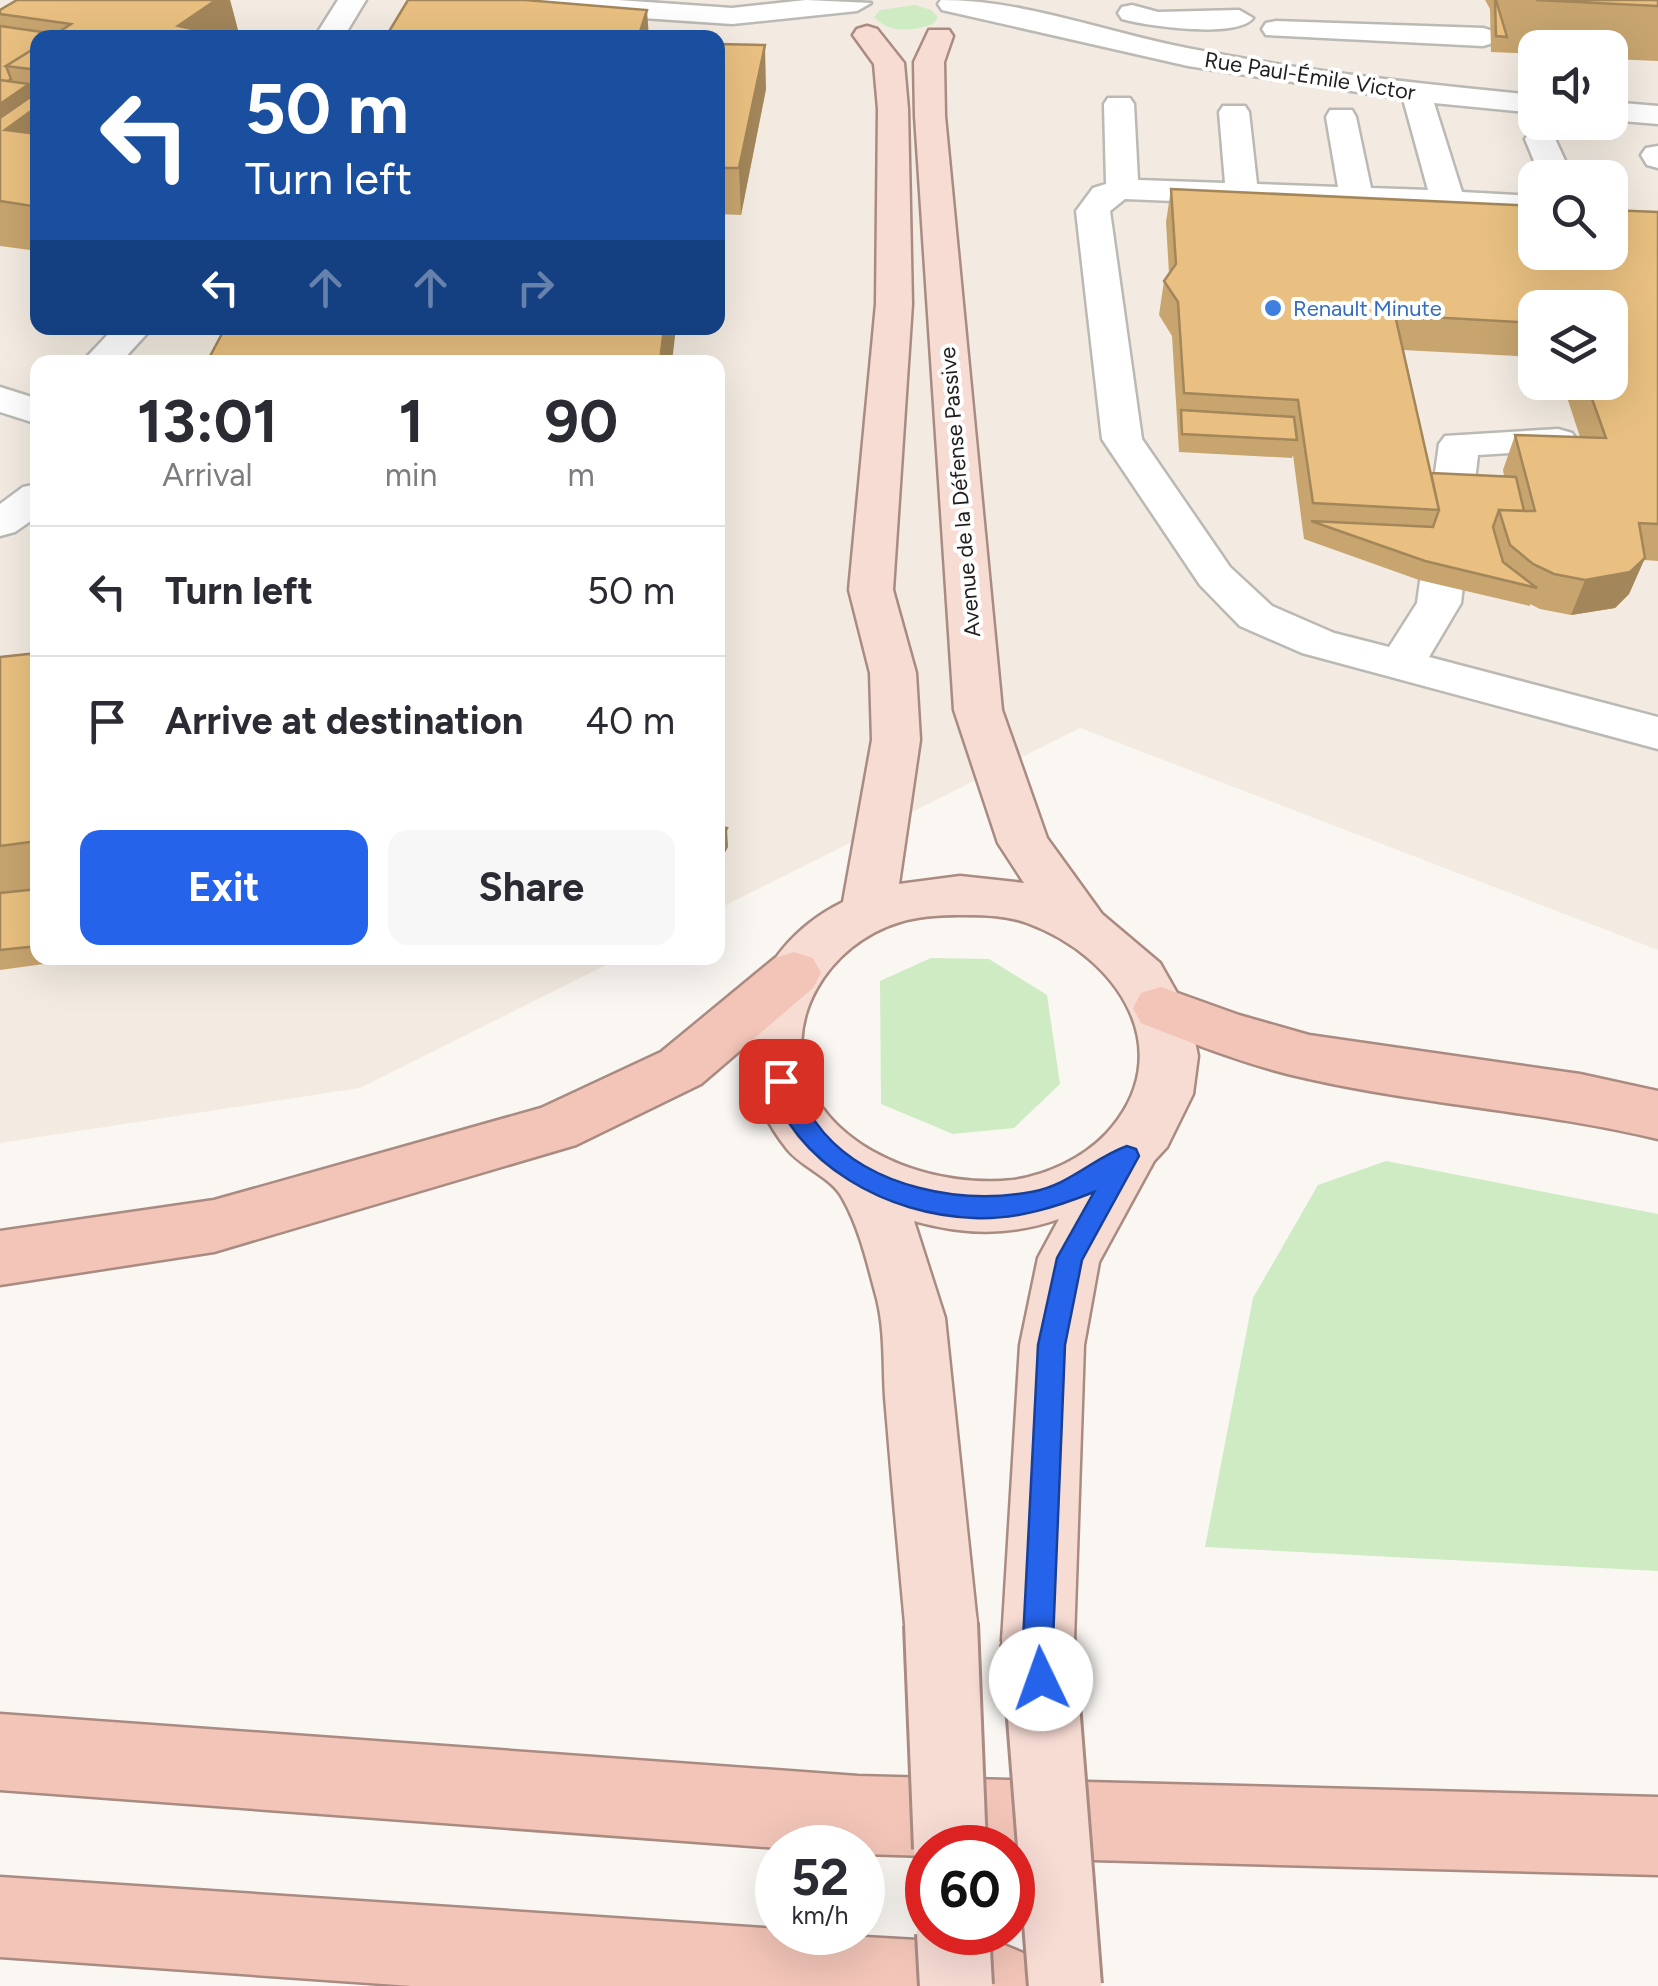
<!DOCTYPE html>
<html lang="en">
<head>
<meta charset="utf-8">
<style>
  body { margin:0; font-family:Figtree,sans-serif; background:#f7f7f7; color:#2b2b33; height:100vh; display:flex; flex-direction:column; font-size:38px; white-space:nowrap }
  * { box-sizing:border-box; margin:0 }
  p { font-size:32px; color:#7c7c81 }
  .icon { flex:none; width:55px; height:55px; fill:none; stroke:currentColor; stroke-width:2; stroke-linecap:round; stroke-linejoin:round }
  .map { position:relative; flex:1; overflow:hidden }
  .panel { position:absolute; left:30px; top:355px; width:695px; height:610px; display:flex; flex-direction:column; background:#fff; border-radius:20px; box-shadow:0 10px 40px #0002 }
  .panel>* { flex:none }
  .guide { position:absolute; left:30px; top:30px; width:695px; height:305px; border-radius:20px; box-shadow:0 10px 40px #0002; background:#1a4fa0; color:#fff; overflow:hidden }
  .buttons { position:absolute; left:1518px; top:30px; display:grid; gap:20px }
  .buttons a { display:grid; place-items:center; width:110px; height:110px; border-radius:20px; background:#fff; box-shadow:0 10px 40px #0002; font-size:50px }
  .speed { position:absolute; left:755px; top:1825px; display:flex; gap:20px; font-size:50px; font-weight:700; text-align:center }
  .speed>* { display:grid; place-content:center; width:130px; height:130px; border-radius:50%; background:#fff; box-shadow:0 10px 40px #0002; line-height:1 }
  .speed small { font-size:25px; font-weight:400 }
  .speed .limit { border:15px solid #d22; background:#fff; color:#111 }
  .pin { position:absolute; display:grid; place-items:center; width:85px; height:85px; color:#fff; margin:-42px; border-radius:20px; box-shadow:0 5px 15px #0006 }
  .me { position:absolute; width:110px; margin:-55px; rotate:357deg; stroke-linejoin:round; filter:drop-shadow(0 0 8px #0008) }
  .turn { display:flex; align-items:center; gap:35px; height:210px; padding:0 50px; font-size:45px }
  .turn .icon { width:130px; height:130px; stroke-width:2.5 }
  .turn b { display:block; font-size:70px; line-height:85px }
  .lanes { display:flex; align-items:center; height:95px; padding:0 50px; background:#0003; justify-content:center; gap:50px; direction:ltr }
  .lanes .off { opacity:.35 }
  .eta { display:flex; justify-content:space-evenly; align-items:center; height:170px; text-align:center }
  .eta b { font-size:60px; font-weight:700; line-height:70px }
  .button { display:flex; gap:20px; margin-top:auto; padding:20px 50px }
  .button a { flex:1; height:115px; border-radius:20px; background:#2563eb; color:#fff; font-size:40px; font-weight:700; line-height:115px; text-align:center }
  .button a+a { background:#f7f7f7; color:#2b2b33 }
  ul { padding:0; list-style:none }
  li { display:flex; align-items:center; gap:30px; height:130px; padding:0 50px; border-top:2px solid #e1e1e2 }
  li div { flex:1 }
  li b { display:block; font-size:38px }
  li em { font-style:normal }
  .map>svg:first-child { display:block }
</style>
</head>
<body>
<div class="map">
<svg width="1658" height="1986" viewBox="0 0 1658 1986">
  <rect width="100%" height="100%" fill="#faf7f3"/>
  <path fill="#f3ebe1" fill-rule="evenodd" d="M 0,0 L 1658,0 L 1658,950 L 1080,728 L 718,909 L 718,362 L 38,362 L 38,958 L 620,958 L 360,1088 L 0,1143 ZM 38,38 L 718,38 L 718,328 L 38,328 ZM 1535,48 L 1610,48 L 1610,122 L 1535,122 ZM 1535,178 L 1610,178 L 1610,252 L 1535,252 ZM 1535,308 L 1610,308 L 1610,382 L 1535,382 Z"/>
  <path fill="#ceebc3" d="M 915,5 L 931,10 L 938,17 L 933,24 C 913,31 889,34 874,17 L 880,10 Z
    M 931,958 L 989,959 L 1047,995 L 1060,1084 L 1014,1128 L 953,1134 L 881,1104 L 880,981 Z
    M 1386,1161 L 1658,1214 L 1658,1571 L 1205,1547 L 1253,1298 L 1318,1185 Z"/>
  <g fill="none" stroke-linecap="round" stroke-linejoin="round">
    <g stroke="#bbb9b4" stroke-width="5">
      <path id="minor" d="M 338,0 L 366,0 L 343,38 L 314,38 Z
        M 481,0 L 618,0 L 732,8 L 806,0 L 871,3 L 857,11 L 732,24 L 495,8 Z
        M 941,0 C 1025,0 1105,32 1187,48 C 1302,71 1419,84 1535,95 L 1535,113 L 1434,103 L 1462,192 L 1535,196 L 1535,216 L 1125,199 L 1110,211 L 1142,439 L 1230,567 L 1272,606 L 1334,633 L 1389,647 L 1417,603 L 1439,444 L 1445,436 L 1558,429 L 1572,433 L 1578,441 L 1572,449 L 1478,455 L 1461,603 L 1429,657 L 1658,717 L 1658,749 L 1302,653 L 1240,626 L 1200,585 L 1102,439 L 1076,211 L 1093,188 L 1106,184 L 1104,104 L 1108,98 L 1130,98 L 1134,104 L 1138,180 L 1225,183 L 1219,112 L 1223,106 L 1245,106 L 1249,112 L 1257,184 L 1338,187 L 1326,117 L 1330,110 L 1352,110 L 1356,117 L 1371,188 L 1428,190 L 1403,99 L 1188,66 L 942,10 L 938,4 Z
        M 1132,5 L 1158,12 L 1239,10 L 1253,18 C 1237,39 1147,26 1122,19 L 1118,13 L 1122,7 Z
        M 1276,21 L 1483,28 L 1493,31 L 1497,37 L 1493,43 L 1483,46 L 1266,35 L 1262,29 L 1266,23 Z
        M 1610,102 L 1658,106 L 1658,124 L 1610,120 Z
        M 1541,130 L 1552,132 L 1573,178 L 1541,178 L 1525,139 L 1530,132 Z
        M 1658,146 L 1658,168 L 1647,165 L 1641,155 L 1646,148 Z
        M 114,328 L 152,328 L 121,362 L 82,362 Z
        M 0,387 L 38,399 L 38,424 L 0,412 Z
        M 38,484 L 38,516 L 15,532 L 0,536 L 0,504 L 23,487 Z"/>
    </g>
    <g stroke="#a98b82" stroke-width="5">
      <path id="major" d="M 867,26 L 877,29 L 904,63 L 908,109 L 912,304 L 893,590 L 916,673 L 920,740 L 899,884 L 960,876 L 1024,883 L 998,843 L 954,710 L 915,116 L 914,62 L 929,30 L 949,30 L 953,36 L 944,62 L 945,116 L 1002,710 L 1047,838 L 1102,914 L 1160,963 L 1190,1016 L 1198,1056 L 1193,1094 L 1167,1147 L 1154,1161 L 1099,1262 L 1084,1345 L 1074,1641 L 1064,1667 L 1038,1677 L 1012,1667 L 1002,1641 L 1020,1345 L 1038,1258 L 1059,1219 C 1010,1236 964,1235 914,1221 L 945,1318 L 977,1624 L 967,1650 L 941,1660 L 915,1650 L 905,1624 C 898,1548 891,1473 885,1397 C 883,1365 885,1331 877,1299 C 868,1266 860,1229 843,1199 C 832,1177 802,1168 787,1149 C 717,1062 744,951 843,902 L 872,740 L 870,673 L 849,590 L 876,304 L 878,109 L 874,64 L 853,35 L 857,29 ZM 960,915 C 982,915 1006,915 1027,923 C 1118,956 1182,1052 1106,1134 C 1082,1159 1047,1175 1013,1180 C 943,1188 850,1159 814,1095 C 776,1024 829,943 900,922 C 919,916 940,915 960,915 Z"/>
    </g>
    <g stroke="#a98b82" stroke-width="5">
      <path id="highway" d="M 794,952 L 813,958 L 821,973 L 813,988 L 701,1084 L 576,1145 L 214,1252 L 0,1285 L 0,1231 L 214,1200 L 541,1108 L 661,1052 L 775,958 Z
        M 1161,987 L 1239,1015 L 1309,1035 L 1580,1074 L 1658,1091 L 1658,1139 C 1542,1111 1424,1105 1309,1079 C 1252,1067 1196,1045 1141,1023 L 1133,1008 L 1141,993 Z
        M 0,1714 L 858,1776 L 1658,1797 L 1658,1875 L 1012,1858 L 1012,1848 L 928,1848 L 928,1856 L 862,1854 L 862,1848 L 778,1848 L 0,1790 Z
        M 0,1877 L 778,1929 L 778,1932 L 1004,1945 L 1033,1957 L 1045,1986 L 412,1986 L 0,1957 Z"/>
    </g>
    <use href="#minor" fill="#fff" fill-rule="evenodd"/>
    <use href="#major" fill="#f7dcd4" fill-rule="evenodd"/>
    <use href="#highway" fill="#f2c5b8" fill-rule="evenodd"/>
    <g stroke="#a98b82" stroke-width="78" stroke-linecap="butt">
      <path id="major-bridge" d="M 941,1624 L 950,1848
        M 1038,1641 L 1065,1986
        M 953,1932 L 956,1986"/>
    </g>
    <use href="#major-bridge" stroke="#f7dcd4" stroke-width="72"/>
  </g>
  <path fill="#c8a56f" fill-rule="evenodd" d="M 17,0 L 230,0 L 239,34 L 38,38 L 38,251 L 0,246 L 0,10 Z
    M 1485,0 L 1658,0 L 1658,61 L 1610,59 L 1610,48 L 1535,48 L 1535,54 L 1491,52 L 1490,9 Z
    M 718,44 L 766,89 L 741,215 L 718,214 Z
    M 1171,189 L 1658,212 L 1658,561 L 1644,560 L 1629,594 L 1615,608 L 1571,615 L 1540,609 L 1530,604 L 1530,606 L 1419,580 L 1304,539 L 1293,455 L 1292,458 L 1179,452 L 1172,336 L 1159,315 L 1164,281 L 1169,274 L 1166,222 ZM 1535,308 L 1610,308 L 1610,382 L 1562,382 L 1580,437 L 1515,435 L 1503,470 L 1504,476 L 1431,473 L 1403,350 L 1535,357 Z
    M 205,328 L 218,328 L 216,333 L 207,333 Z
    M 38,653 L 38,958 L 88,958 L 0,970 L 0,657 Z"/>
  <path fill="#a3865a" d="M 216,0 L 230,0 L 239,34 L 234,38 L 181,38 L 178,26 Z
    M 647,10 L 649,38 L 638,38 Z
    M 765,45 L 766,89 L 741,215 L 739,168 Z
    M 11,79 L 16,93 L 29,84 L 38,106 L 38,164 L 0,176 L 0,87 Z
    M 38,201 L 38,221 L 32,206 Z
    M 664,328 L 676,328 L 672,362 L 660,362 Z
    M 1645,558 L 1629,594 L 1615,608 L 1571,615 L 1585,580 Z
    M 727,828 L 728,847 L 718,866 L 718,846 Z"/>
  <path fill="#e9c081" stroke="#a3865a" stroke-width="2.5" d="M 17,0 L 216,0 L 178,26 L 197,30 L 191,38 L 50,38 L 71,24 L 0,14 L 0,10 Z
    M 408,0 L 525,0 L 647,10 L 638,38 L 385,38 Z
    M 1495,0 L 1496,0 L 1507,37 L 1496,36 Z
    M 1536,0 L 1658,0 L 1658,6 Z
    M 0,26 L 56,34 L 50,38 L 38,38 L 38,46 L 6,66 L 11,79 L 8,81 L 0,80 Z
    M 718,44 L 765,45 L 739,168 L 718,168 Z
    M 38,46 L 38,70 L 6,66 Z
    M 0,80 L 29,84 L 0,104 Z
    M 34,82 L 38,82 L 38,106 L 5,130 L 38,134 L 38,201 L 32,206 L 0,201 L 0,118 L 33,95 L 29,85 Z
    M 1171,189 L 1535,206 L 1535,252 L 1610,252 L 1610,210 L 1658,212 L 1658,524 L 1639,523 L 1645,558 L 1630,572 L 1585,580 L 1554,574 L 1533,564 L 1510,545 L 1499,510 L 1535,511 L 1515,435 L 1606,438 L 1586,382 L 1610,382 L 1610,308 L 1535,308 L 1535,323 L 1395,315 L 1439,510 L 1313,503 L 1298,400 L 1184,393 L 1178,302 L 1164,281 L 1176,264 Z
    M 225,328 L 664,328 L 660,362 L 207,362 Z
    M 1181,410 L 1294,417 L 1297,440 L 1182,434 Z
    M 1431,473 L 1516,477 L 1524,511 L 1499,510 L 1493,527 L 1503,562 L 1537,588 L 1425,561 L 1311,521 L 1433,527 L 1439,510 Z
    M 38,653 L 38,841 L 0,846 L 0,657 Z
    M 718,826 L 727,828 L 718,846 Z
    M 38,889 L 38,946 L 0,950 L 0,893 Z"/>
  <path fill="#2563eb" stroke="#184099" stroke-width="2.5" d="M 781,1071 L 789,1074 C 800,1095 808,1114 824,1133 C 872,1188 962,1205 1031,1192 C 1070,1185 1093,1158 1127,1146 L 1136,1149 L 1139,1156 L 1082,1260 L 1065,1345 L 1053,1641 L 1056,1679 L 1052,1690 L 1041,1694 L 1030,1690 L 1023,1641 L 1038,1345 L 1057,1258 L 1094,1192 C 1056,1207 1016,1220 974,1218 C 888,1215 796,1166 769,1081 L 773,1074 Z"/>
  <circle fill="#3f7fe0" stroke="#fff" stroke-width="4" cx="1273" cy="308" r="10"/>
  <g text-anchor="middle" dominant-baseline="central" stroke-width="8" stroke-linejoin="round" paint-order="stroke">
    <g font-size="22" fill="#211f1e" stroke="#fff">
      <text transform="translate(1310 76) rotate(9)">Rue Paul-Émile Victor</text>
      <text transform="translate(960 492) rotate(-95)">Avenue de la Défense Passive</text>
    </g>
    <g font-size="22" fill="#366cbe" stroke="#fff" text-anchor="start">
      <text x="1293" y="308">Renault Minute</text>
    </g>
  </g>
</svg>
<div class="buttons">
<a><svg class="icon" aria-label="sound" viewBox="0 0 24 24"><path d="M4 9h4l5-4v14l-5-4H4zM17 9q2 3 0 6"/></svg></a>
<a><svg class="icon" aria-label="search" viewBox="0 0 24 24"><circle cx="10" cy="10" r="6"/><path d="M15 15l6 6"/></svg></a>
<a><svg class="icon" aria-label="layers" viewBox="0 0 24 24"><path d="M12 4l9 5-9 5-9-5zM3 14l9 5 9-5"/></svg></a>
</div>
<div class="speed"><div>52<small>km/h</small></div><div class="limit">60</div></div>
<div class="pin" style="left:781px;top:1081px;background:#d93025"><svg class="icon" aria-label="arrive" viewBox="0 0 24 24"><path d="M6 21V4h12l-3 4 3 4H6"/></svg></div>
<svg class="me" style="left:1041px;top:1679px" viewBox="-20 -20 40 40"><circle r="19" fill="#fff"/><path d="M0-13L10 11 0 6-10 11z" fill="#2563eb"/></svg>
<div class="guide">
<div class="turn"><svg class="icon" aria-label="left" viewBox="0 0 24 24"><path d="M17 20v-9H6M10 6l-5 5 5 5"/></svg><div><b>50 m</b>Turn left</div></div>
<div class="lanes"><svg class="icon" aria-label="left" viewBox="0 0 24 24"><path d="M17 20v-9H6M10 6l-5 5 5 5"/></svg><svg class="icon off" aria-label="ahead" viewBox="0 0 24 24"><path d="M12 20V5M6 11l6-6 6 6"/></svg><svg class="icon off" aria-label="ahead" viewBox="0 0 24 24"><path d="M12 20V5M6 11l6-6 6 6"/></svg><svg class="icon off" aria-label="right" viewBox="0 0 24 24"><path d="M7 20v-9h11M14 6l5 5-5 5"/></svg></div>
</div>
<section class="panel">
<div class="eta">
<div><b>13:01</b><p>Arrival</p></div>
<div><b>1</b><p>min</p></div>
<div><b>90</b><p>m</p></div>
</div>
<ul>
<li><svg class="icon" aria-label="left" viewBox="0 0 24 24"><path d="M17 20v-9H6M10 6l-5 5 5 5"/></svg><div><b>Turn left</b></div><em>50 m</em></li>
<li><svg class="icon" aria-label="arrive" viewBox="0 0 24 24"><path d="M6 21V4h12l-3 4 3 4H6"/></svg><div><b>Arrive at destination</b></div><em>40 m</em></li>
</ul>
<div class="button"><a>Exit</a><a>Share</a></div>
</section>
</div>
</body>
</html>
